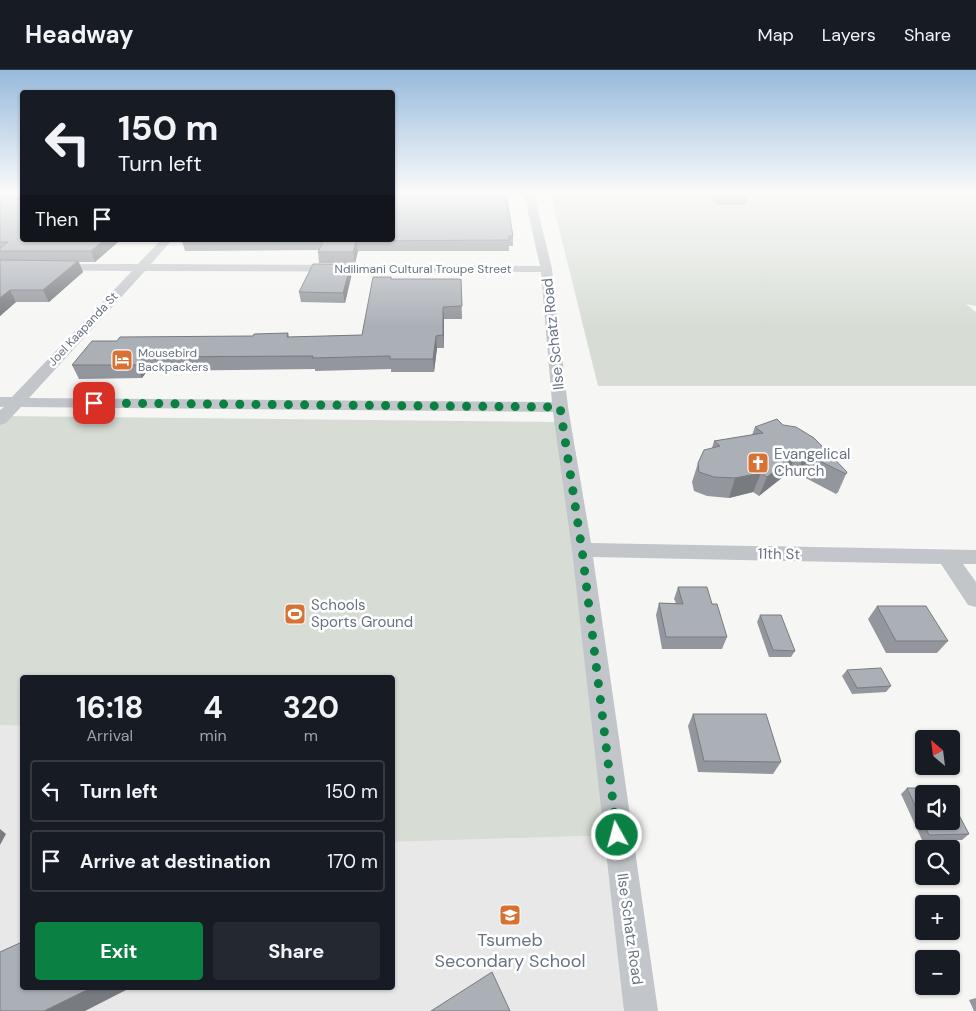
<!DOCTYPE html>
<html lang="en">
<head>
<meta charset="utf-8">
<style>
  body { margin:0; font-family:"DM Sans",sans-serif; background:#242831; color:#f1f3f6; height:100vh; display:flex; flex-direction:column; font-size:19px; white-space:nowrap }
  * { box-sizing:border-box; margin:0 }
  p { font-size:16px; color:#9ea1a6 }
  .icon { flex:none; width:28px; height:28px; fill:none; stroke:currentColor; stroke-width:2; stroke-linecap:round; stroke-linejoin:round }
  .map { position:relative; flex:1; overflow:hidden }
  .drawer { position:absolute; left:20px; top:605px; width:375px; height:315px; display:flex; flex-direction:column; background:#171b24; border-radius:5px; box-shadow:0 1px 4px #0004 }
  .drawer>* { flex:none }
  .banner { position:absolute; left:20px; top:20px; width:375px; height:152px; border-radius:5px; box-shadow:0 1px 4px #0004; background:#171b24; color:#f1f3f6; overflow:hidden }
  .needle { width:32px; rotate:332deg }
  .tools { position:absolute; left:915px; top:660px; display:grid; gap:10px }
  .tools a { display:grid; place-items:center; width:45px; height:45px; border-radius:5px; background:#171b24; box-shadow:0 1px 4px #0004; font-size:25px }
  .pin { position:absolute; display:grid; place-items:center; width:42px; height:42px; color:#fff; margin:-21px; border-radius:10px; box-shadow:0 2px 8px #0006 }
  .me { position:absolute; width:55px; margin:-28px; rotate:353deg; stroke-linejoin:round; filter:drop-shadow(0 0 4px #0008) }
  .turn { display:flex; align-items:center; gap:18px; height:105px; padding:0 15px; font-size:22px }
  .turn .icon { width:65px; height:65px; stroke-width:2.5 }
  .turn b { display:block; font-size:35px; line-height:42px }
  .then { display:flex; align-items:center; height:48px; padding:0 15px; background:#0003; gap:10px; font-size:19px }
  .eta { display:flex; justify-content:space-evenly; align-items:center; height:85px; text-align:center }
  .eta b { font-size:30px; font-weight:700; line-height:35px }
  .cta { display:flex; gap:10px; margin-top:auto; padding:10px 15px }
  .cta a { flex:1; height:58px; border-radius:5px; background:#0b8043; color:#fff; font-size:20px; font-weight:700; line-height:58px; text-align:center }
  .cta a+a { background:#242831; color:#f1f3f6 }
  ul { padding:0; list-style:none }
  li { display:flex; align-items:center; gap:15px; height:62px; margin:0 10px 8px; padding:0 5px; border:2px solid #363941; border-radius:5px }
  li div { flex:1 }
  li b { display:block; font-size:19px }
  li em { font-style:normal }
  header { display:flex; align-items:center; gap:30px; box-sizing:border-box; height:70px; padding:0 25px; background:#171b24; border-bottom:1px solid #363941 }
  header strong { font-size:24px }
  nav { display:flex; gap:28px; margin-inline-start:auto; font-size:18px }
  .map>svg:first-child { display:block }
</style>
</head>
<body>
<header>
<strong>Headway</strong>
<nav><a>Map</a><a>Layers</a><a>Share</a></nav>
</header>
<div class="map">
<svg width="976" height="941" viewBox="0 0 976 941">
  <rect width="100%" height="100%" fill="#f6f7f4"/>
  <path fill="#e7e8e7" d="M 0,655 L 22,656 L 22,918 L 392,918 L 393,772 L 617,765 L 641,941 L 0,941 Z"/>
  <path fill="#d7ddd5" d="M 619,124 L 976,124 L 976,236 L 966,234 L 976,242 L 976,316 L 598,316 L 551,126 Z
    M 3,346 L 563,352 L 617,765 L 393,772 L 392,608 L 22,608 L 22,656 L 0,655 L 0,350 Z"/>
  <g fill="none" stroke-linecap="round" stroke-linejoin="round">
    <path fill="#c2c5c9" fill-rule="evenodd" d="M 524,124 L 534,124 L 552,199 L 568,337 L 591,473 L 976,480 L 976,494 L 963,494 L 976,512 L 976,537 L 968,535 L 941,494 L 593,487 L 658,941 L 624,941 L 572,480 L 553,342 L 21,337 L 6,353 L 0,355 L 0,340 L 4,337 L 0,337 L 0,327 L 12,327 L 132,201 L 0,200 L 0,194 L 138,194 L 161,170 L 172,170 L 151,194 L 540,196 ZM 145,201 L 541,202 L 552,332 L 29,328 Z"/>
  </g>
  <path fill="#93979d" d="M 0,124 L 22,170 L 137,170 L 135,172 L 118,172 L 95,192 L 79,192 L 83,202 L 49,232 L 16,232 L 0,246 Z
    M 708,124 L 745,124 L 747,127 L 745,135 L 717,135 Z
    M 513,166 L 513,176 L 509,176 L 509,181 L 358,181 L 355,193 L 319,193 L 318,182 L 319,180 L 185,181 L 182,171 L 182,170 L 392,170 Z
    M 351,194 L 352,203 L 345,233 L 301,232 L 299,222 Z
    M 391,207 L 392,209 L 461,209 L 462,249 L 444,249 L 444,278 L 437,278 L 434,302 L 391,302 L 391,299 L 315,301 L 315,299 L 147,301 L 142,308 L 79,309 L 72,295 L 117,271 L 253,266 L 288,263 L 289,267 L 362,265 Z
    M 783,355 L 847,402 L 836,424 L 800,405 L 795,408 L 788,403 L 759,426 L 753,422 L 729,428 L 707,426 L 694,421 L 692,412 L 698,393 L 712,378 L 714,371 L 752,365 L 755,357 Z
    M 678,517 L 712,534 L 727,567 L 722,579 L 662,579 L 656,545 L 659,533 L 676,533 L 674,529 Z
    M 877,536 L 948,571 L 937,583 L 886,583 L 868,549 Z
    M 760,545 L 795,581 L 791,587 L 769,587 L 757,552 Z
    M 847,600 L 891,616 L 886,622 L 852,624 L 842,606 Z
    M 693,644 L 781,692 L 773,704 L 698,702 L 688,656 Z
    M 907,718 L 969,764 L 962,770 L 922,770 L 901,724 Z
    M 976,928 L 976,941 L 974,941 L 969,930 Z"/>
  <path fill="#787b80" d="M 22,126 L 22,139 L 16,130 Z
    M 104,170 L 118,170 L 118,172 L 95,192 L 91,181 Z
    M 356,171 L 358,181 L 355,193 L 353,182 Z
    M 78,191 L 83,202 L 49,232 L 43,220 Z
    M 351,194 L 352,203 L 345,233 L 343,223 Z
    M 10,220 L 16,232 L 0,246 L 0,228 Z
    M 443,237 L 444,249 L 444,278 L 443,265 Z
    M 436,266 L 437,278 L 434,302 L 433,289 Z
    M 141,287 L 147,301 L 142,308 L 136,295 Z
    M 796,384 L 788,403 L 759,426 L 767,407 Z
    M 809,386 L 800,405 L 795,408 L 803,388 Z
    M 847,402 L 838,422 L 836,424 Z
    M 761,403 L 753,422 L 729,428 L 735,408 Z
    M 0,759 L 6,764 L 0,775 Z
    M 91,918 L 130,918 L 85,941 L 44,941 Z"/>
  <path fill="#abb0b7" stroke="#787b80" d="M 0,124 L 22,124 L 22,126 L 16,130 L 22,130 L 22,170 L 104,170 L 91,181 L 0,181 L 0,178 L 8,172 L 0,172 Z
    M 392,124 L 506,124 L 513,166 L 509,166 L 509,170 L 356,171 L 353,182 L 318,182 L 324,170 L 392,170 Z
    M 716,124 L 745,124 L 747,127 L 718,127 Z
    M 182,170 L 268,170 L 182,171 Z
    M 0,190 L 78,191 L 43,220 L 10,220 L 0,228 Z
    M 313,194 L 351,194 L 343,223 L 299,222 Z
    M 373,207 L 391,207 L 391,209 L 461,209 L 462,236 L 443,237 L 443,265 L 436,266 L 433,289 L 390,289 L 390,286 L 312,288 L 313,286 L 141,287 L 136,295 L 72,295 L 92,271 L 117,271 L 120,267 L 253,266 L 254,264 L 288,263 L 287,267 L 362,265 Z
    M 777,349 L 783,355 L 796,357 L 814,368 L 847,402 L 846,404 L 809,386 L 803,388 L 796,384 L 767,407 L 761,403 L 735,408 L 714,407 L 699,402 L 698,393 L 704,380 L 720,376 L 714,371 L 763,363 L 755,357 Z
    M 678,517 L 707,517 L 712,534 L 717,534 L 727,567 L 666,567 L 659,533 L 683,534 Z
    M 877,536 L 926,536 L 948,571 L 896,571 Z
    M 760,545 L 781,545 L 795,581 L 773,580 Z
    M 881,598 L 891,616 L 857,618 L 847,600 Z
    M 693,644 L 766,644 L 781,692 L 704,691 Z
    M 907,718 L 945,718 L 948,724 L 924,724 L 924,751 L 951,751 L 951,730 L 969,764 L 929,765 Z
    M 22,872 L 22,918 L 91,918 L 44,941 L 0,941 L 0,882 Z
    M 492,902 L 510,941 L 431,941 Z"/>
  <linearGradient id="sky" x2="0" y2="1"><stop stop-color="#97badc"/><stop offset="0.48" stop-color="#fbfbfa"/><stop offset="1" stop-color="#fbfbfa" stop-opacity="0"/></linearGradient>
  <rect width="976" height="256" fill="url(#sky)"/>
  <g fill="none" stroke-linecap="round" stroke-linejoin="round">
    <path stroke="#0b8043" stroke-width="9" stroke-dasharray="0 16.2" d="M 94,333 L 560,337 L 582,480 L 617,765"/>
  </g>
  <defs>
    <g id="hotel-square" transform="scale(1.125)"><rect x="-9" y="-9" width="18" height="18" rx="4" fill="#d77234" stroke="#fff"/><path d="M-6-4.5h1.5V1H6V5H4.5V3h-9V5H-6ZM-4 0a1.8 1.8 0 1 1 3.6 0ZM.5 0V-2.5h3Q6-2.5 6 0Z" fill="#fff"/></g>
    <g id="church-square" transform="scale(1.125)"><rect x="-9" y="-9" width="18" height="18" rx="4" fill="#d77234" stroke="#fff"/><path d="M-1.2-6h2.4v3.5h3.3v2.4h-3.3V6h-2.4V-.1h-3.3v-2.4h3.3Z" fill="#fff"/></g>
    <g id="stadium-square" transform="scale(1.125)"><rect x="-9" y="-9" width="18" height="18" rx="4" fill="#d77234" stroke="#fff"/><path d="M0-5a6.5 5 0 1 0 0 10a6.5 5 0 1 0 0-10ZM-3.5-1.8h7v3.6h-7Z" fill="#fff"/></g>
    <g id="school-square" transform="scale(1.125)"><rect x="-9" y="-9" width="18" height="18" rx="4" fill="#d77234" stroke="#fff"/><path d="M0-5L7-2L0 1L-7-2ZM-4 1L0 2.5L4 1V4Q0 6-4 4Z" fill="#fff"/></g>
  </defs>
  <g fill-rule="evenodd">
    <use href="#hotel-square" x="122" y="290"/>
    <use href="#church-square" x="758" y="393"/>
    <use href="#stadium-square" x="295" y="544"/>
    <use href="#school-square" x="510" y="845"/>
  </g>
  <g text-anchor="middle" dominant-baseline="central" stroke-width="5" stroke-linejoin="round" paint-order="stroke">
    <g font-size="12" fill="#687383" stroke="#fff">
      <text x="423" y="199">Ndilimani Cultural Troupe Street</text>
      <text transform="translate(83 259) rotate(-47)">Joel Kaapanda St</text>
    </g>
    <g font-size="12" fill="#687383" stroke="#fff" text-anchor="start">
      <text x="138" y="283">Mousebird<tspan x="138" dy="14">Backpackers</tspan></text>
    </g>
    <g font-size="15" fill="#687383" stroke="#fff">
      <text transform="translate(553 264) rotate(-96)">Ilse Schatz Road</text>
      <text transform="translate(779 484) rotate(1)">11th St</text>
      <text transform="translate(630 859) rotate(82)">Ilse Schatz Road</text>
    </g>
    <g font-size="15" fill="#687383" stroke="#fff" text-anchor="start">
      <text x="774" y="384">Evangelical<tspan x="774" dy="17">Church</tspan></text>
      <text x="311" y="535">Schools<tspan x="311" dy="17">Sports Ground</tspan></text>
    </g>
    <g font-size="18" fill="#687383" stroke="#fff">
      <text x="510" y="870">Tsumeb<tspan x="510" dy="21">Secondary School</tspan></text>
    </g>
  </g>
</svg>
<div class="tools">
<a><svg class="needle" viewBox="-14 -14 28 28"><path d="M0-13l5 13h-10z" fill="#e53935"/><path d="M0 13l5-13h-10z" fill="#9ea1a6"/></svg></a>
<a><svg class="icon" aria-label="sound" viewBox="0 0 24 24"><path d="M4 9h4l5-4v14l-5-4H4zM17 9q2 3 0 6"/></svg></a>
<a><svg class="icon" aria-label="search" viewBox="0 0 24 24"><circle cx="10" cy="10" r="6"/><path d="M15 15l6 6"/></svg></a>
<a>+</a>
<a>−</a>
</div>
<div class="pin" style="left:94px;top:333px;background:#d93025"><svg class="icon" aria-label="arrive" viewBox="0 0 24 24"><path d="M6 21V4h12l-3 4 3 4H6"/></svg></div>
<svg class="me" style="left:617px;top:765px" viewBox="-20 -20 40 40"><circle r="17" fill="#0b8043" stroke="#fff" stroke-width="3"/><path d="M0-11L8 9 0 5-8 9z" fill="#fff"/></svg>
<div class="banner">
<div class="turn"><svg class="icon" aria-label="left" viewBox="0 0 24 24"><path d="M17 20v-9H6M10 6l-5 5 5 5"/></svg><div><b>150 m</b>Turn left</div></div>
<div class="then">Then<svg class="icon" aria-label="arrive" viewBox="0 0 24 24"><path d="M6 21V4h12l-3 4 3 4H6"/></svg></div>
</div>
<section class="drawer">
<div class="eta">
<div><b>16:18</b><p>Arrival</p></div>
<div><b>4</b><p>min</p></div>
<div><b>320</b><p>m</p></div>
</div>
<ul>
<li><svg class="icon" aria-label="left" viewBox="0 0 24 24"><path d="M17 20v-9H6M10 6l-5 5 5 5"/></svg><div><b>Turn left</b></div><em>150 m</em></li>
<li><svg class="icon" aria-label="arrive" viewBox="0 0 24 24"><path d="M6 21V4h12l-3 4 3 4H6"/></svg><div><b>Arrive at destination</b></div><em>170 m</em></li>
</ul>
<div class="cta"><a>Exit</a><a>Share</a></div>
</section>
</div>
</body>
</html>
